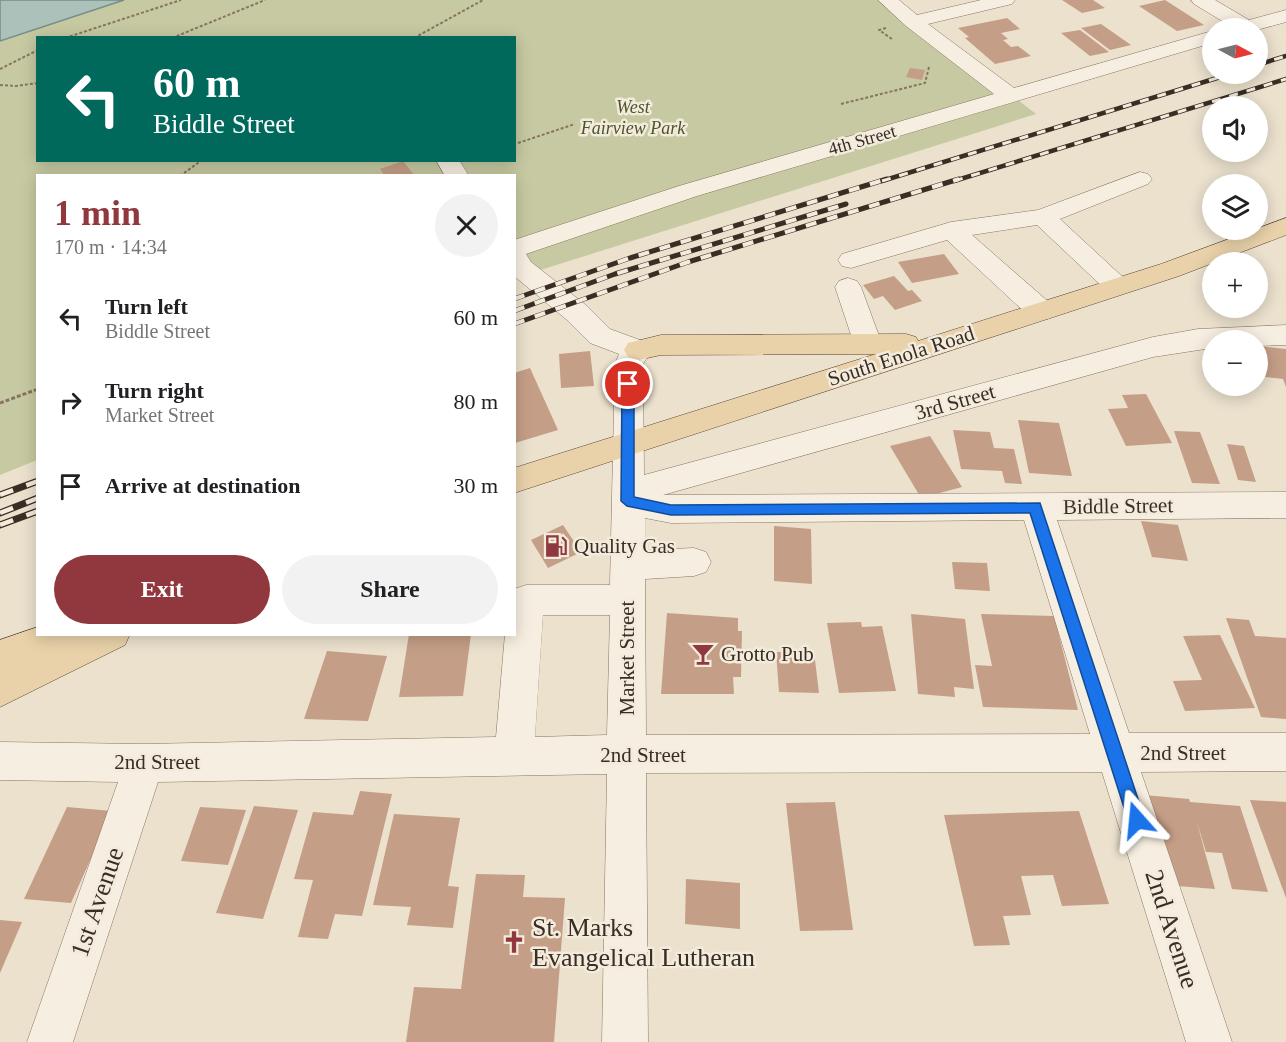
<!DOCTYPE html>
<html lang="en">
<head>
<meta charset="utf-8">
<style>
  body { margin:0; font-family:Georgia,serif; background:#f2f2f2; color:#202124; height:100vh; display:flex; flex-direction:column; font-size:22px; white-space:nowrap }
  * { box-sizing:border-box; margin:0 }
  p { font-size:20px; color:#757577 }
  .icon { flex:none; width:33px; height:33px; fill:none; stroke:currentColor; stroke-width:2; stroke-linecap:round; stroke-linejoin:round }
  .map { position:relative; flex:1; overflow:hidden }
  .side { position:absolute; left:36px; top:174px; width:480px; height:462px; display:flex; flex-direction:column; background:#fff; border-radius:0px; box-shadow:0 3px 15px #0003 }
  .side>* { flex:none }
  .guide { position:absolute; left:36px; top:36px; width:480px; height:126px; border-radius:0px; box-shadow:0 3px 15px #0003; background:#00695c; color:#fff; overflow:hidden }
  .needle { width:39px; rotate:97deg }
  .tools { position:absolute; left:1202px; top:18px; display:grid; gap:12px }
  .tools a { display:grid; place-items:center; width:66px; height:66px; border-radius:50%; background:#fff; box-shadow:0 3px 15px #0003; font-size:30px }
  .pin { position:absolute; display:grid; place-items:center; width:51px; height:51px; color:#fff; margin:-26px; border:3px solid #fff; border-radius:50%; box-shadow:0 2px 6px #0007 }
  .me { position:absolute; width:66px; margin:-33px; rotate:342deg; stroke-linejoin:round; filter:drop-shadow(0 0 4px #0008) }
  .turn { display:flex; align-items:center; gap:21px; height:126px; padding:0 18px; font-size:27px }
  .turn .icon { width:78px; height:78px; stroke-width:2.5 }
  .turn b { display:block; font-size:42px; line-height:51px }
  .round { display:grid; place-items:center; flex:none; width:63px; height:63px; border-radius:32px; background:#f2f2f2 }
  .headline { display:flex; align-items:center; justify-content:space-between; height:102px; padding:0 18px }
  h1 { font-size:36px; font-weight:600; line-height:45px; color:#90383d }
  .button { display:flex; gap:12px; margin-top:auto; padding:12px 18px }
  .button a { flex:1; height:69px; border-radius:36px; background:#90383d; color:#fff; font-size:24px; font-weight:600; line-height:69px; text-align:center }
  .button a+a { background:#f2f2f2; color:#202124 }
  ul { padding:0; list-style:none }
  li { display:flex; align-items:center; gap:18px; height:84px; padding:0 18px }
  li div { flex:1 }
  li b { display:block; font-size:22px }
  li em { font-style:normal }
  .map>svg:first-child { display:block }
</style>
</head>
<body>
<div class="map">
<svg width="1286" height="1042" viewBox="0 0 1286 1042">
  <rect width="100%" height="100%" fill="#ebe1cd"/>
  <path fill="#c6c9a1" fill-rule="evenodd" d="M 124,0 L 890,0 L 1036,114 L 515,278 L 514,176 L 38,176 L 37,460 L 0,475 L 0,41 ZM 38,38 L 514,38 L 514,160 L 38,160 Z"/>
  <path fill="#acc1ba" stroke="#738f86" stroke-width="1.5" d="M 0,0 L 124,0 L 0,41 Z"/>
  <path fill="#c59e87" d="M 1062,0 L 1093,0 L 1105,8 L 1082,13 Z
    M 1165,0 L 1204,25 L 1177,31 L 1139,6 Z
    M 1007,18 L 1020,29 L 1001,33 L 1008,39 L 1003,40 L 1011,47 L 1018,46 L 1031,56 L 995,64 L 965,38 L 969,37 L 958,28 Z
    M 1101,24 L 1131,45 L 1110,50 L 1081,28 Z
    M 1080,30 L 1109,52 L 1090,56 L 1061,33 Z
    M 910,68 L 925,70 L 922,80 L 906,77 Z
    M 403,161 L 415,176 L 385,176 L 380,169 Z
    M 944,254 L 959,274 L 912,283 L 898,262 Z
    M 894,276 L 908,291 L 912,290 L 922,301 L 895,310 L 883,296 L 874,299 L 863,285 Z
    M 1257,346 L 1286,349 L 1286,387 L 1283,379 L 1257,376 Z
    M 590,351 L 594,386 L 561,388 L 559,354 Z
    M 530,368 L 558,430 L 515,443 L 514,373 Z
    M 1146,394 L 1172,443 L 1126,446 L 1108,409 L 1128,408 L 1122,395 Z
    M 1018,420 L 1059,423 L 1072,476 L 1029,473 Z
    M 953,430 L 990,432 L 994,448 L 1014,449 L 1022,484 L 1005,483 L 1002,471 L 961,469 Z
    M 1174,431 L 1200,432 L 1220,484 L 1192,483 Z
    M 930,436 L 962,487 L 921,498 L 890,446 Z
    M 1227,444 L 1244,446 L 1256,482 L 1238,480 Z
    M 1141,521 L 1178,525 L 1188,561 L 1152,557 Z
    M 563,525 L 581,552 L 548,568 L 531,540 Z
    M 774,526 L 811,529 L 812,584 L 774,581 Z
    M 952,562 L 987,563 L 990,591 L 955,589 Z
    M 667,613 L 738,618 L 738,631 L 742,631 L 741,677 L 733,677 L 734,694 L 661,694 Z
    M 911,614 L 965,619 L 974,689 L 954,687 L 955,697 L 918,694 Z
    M 981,614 L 1054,616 L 1078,710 L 983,707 L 975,665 L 992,666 Z
    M 1226,618 L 1249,620 L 1255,636 L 1286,638 L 1286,719 L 1261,717 Z
    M 861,622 L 862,627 L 882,626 L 896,691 L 839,693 L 827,623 Z
    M 409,634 L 471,634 L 463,696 L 399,697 Z
    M 1220,635 L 1255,708 L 1185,711 L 1173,681 L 1202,680 L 1183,636 Z
    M 327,651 L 387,656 L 368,721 L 304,719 Z
    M 776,652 L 814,652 L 819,693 L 779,692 Z
    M 360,791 L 392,794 L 362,916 L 335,914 L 328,939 L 298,937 L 313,880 L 294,879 L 313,812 L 353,815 Z
    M 1144,795 L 1189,799 L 1190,802 L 1240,806 L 1268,892 L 1232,889 L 1222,853 L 1206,852 L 1196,819 L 1215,889 L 1165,885 Z
    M 1250,800 L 1286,802 L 1286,898 Z
    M 835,802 L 853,930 L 800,931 L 786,803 Z
    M 254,806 L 298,810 L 263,919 L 216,913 Z
    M 67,807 L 112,811 L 71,903 L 24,899 Z
    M 200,807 L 246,810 L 228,865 L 181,861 Z
    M 1079,811 L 1109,904 L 1062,906 L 1053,875 L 1021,876 L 1031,915 L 1003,916 L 1010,945 L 974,946 L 944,815 Z
    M 394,814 L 460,818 L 448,886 L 459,887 L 453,928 L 407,925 L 411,907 L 373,905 Z
    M 476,874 L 525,875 L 523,897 L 565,898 L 554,1042 L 406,1042 L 414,987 L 461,989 Z
    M 686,879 L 740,883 L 740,929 L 685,924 Z
    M 0,920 L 22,922 L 0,973 Z"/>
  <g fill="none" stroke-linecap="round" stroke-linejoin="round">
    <g stroke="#877462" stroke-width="1">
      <path id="minor" d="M 878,0 L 899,0 L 917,15 L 981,0 L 1015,0 L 1012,4 L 928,24 L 1014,88 L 1212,31 L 1212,43 L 697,196 L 526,254 L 531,262 L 587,306 L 610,329 L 648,343 L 652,350 L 643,364 L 644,475 L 1153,337 L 1198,329 L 1286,325 L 1286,345 L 1257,346 L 1257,340 L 1212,340 L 1212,348 L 1153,357 L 663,495 L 1286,492 L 1286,518 L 1057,520 L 1129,733 L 1286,733 L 1286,771 L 1141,772 L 1232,1042 L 1186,1042 L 1102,772 L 646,773 L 648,1042 L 602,1042 L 607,774 L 158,782 L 73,1042 L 27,1042 L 118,782 L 0,780 L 0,742 L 144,744 L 496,737 L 505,634 L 514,634 L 514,589 L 526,585 L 610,585 L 615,364 L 619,354 L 590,343 L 567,320 L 514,276 L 514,240 L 679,186 L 994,94 L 906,26 ZM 645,518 L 671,523 L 1024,520 L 1090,734 L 646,735 L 645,579 L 694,576 L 706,572 L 711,562 L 706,552 L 694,548 L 645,550 ZM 543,615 L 610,615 L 607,735 L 535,737 Z
        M 1191,0 L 1215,0 L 1249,20 L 1286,10 L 1286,22 L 1257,30 L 1231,28 L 1232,27 L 1194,4 Z
        M 436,160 L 459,160 L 469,176 L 445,176 Z
        M 1140,172 L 1148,174 L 1152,179 L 1148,184 L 1060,219 L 1126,280 L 1130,286 L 1126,292 L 1117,295 L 1108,292 L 1037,225 L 972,235 L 1051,304 L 1055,311 L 1051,318 L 1041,320 L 1031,318 L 947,240 L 851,268 L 842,266 L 838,260 L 842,254 L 951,222 L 1038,210 Z
        M 848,278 L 857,281 L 861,287 L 882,344 L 878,351 L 868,354 L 858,351 L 854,344 L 835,287 L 839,281 Z"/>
    </g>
    <g stroke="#564335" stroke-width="1">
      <path id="major" d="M 1286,218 L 1286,235 L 1179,276 L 514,493 L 514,468 L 876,354 L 661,355 L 638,360 L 628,357 L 624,350 L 628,343 L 661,335 L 906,334 L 916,337 L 918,341 L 1161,264 Z
        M 38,627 L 38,634 L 130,634 L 125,645 L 0,707 L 0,640 Z"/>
    </g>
    <path stroke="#877462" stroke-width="2" stroke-dasharray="3 2" stroke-linecap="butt" d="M 886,28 L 879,30 L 892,39
      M 65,38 L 181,0
      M 172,38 L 265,0
      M 414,38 L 483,0
      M 0,69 L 38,50
      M 0,85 L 16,86 L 38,83
      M 841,104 L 925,83 L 929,67
      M 518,143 L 575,124
      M 180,176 L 202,160"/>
    <path stroke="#877462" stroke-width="3" stroke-dasharray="4 2" stroke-linecap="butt" d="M 0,403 L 38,389"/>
    <use href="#minor" fill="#f6eee0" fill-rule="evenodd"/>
    <use href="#major" fill="#e9d2aa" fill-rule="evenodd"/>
    <g stroke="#392d24" stroke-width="4.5">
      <path id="rail-far2" d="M 1257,65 L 1286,56
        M 882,181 L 1230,74
        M 954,181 L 1286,79"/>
    </g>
    <g stroke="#392d24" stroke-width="5">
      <path id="rail-far1" d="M 514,299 L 630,258 L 887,179
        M 514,311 L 615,274 L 846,204
        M 514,324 L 688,262 L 959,179"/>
    </g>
    <g stroke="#392d24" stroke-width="7">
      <path id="rail" d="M 0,495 L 38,481
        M 0,513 L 38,498
        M 0,525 L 38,511"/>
    </g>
    <use href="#rail-far2" stroke="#f3ebdc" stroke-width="3" stroke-dasharray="9" stroke-linecap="butt"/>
    <use href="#rail-far1" stroke="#f3ebdc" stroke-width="4" stroke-dasharray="11" stroke-linecap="butt"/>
    <use href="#rail" stroke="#f3ebdc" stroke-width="4.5" stroke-dasharray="14" stroke-linecap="butt"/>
  </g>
  <path fill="#1a73e8" stroke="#114b97" stroke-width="1.5" d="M 628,380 L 634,384 L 634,497 L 671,505 L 1040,503 L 1145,820 L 1143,826 L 1137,828 L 1131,826 L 1128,820 L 1030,513 L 671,515 L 627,506 L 621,501 L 622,384 Z"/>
  <defs>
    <g id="fuel-bare" transform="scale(1.8)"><path d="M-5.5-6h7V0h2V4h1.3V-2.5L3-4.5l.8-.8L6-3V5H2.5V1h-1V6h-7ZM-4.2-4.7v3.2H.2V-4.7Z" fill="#90383d" stroke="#f3ebdc" stroke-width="2.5" paint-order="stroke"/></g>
    <g id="bar-bare" transform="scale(1.8)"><path d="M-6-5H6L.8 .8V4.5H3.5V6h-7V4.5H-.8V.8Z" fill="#90383d" stroke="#f3ebdc" stroke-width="2.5" paint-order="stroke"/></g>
    <g id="church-bare" transform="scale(1.8)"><path d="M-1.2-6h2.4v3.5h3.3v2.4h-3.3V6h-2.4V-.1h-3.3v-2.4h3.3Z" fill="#90383d" stroke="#f3ebdc" stroke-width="2.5" paint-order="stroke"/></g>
  </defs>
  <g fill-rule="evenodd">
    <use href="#fuel-bare" x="556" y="546"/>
    <use href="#bar-bare" x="703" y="654"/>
    <use href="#church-bare" x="514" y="942"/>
  </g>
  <g text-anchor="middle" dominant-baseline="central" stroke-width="5" stroke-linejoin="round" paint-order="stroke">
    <g font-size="18" font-style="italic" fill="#4c542c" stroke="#f3ebdc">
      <text x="633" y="107">West<tspan x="633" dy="21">Fairview Park</tspan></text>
    </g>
    <g font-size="18" fill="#392d24" stroke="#f3ebdc">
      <text transform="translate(862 140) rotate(-16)">4th Street</text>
    </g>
    <g font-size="21" fill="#392d24" stroke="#f3ebdc">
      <text transform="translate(901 356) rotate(-18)">South Enola Road</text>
      <text transform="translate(955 402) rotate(-16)">3rd Street</text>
      <text transform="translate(1118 506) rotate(-1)">Biddle Street</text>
      <text transform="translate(627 658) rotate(-90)">Market Street</text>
      <text x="1183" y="753">2nd Street</text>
      <text x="643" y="755">2nd Street</text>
      <text x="157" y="762">2nd Street</text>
    </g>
    <g font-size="21" fill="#392d24" stroke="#f3ebdc" text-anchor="start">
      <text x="574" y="546">Quality Gas</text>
      <text x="721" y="654">Grotto Pub</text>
    </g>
    <g font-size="26" fill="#392d24" stroke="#f3ebdc">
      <text transform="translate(97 902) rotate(-71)">1st Avenue</text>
      <text transform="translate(1172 929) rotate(72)">2nd Avenue</text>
    </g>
    <g font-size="26" fill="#392d24" stroke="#f3ebdc" text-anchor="start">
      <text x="532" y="927">St. Marks<tspan x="532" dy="30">Evangelical Lutheran</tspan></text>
    </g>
  </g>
</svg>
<div class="tools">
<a><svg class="needle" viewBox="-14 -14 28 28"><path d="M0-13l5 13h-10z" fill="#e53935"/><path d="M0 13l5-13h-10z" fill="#757577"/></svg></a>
<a><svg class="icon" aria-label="sound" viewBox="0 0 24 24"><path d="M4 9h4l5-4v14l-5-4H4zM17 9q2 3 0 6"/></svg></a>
<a><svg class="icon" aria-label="layers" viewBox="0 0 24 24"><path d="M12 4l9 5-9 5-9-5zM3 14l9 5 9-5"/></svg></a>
<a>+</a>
<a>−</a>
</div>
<div class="pin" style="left:628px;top:384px;background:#d93025"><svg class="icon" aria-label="arrive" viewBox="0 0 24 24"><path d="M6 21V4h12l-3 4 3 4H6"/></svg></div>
<svg class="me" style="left:1137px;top:820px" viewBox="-20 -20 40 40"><path d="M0-17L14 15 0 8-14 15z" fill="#1a73e8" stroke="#fff" stroke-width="4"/></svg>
<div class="guide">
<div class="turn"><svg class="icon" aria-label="left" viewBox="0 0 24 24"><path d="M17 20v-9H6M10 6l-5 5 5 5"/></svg><div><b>60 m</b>Biddle Street</div></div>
</div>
<section class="side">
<div class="headline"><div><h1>1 min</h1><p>170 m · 14:34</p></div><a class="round"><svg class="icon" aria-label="close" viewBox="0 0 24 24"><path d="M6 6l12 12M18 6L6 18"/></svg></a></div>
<ul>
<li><svg class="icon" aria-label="left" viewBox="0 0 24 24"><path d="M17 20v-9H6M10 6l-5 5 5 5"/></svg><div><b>Turn left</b><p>Biddle Street</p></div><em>60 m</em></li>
<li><svg class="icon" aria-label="right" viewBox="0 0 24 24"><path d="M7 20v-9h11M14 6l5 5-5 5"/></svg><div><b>Turn right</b><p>Market Street</p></div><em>80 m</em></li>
<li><svg class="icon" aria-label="arrive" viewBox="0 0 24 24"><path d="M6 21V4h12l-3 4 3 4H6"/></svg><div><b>Arrive at destination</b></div><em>30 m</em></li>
</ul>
<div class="button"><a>Exit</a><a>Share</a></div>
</section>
</div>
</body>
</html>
